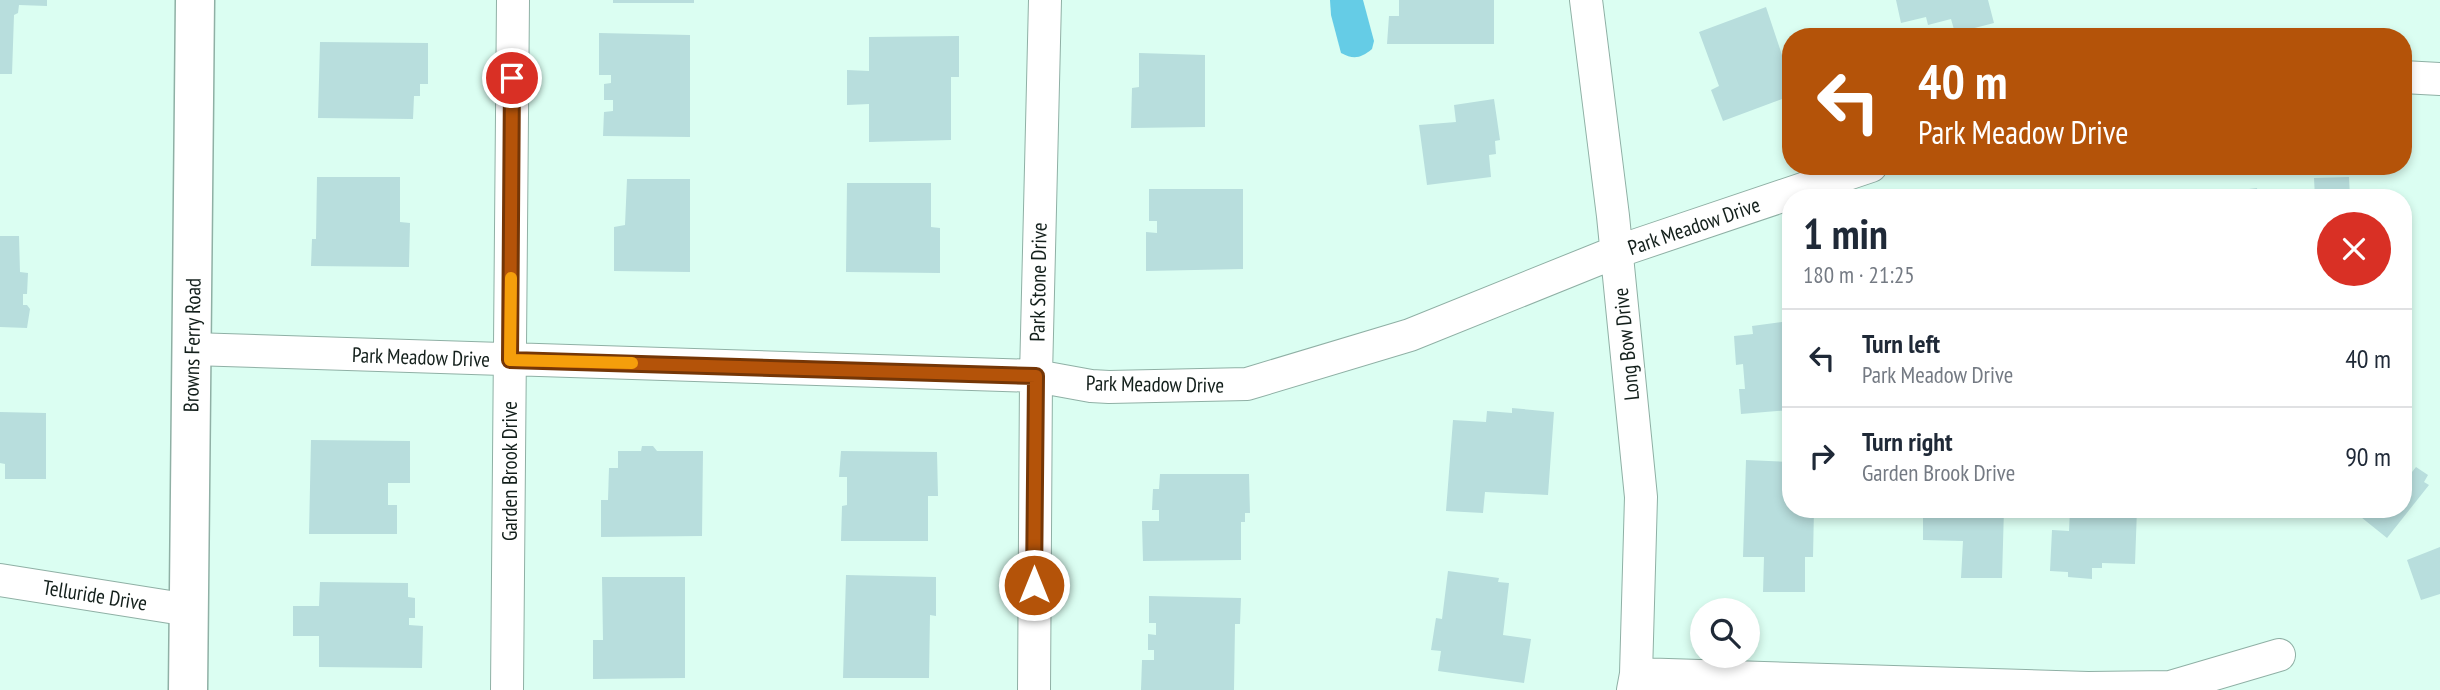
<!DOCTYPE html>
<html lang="en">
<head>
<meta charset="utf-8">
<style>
  body { margin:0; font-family:"PT Sans Narrow",sans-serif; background:#f6f6f7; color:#1f2937; height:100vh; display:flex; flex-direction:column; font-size:26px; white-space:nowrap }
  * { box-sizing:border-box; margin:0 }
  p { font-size:23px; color:#747a83 }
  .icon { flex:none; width:38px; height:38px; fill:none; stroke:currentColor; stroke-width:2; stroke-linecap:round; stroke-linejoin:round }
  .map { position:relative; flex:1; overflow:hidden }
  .panel { position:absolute; left:1782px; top:189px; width:630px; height:329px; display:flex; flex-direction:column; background:#fff; border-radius:28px; box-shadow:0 4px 10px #0003 }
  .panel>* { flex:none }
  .banner { position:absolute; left:1782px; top:28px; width:630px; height:147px; border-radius:28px; box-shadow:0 4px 10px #0003; background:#b45309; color:#fff; overflow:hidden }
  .buttons { position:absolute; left:1690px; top:598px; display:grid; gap:14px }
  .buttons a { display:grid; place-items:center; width:70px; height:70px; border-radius:50%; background:#fff; box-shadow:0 4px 10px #0003; font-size:35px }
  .pin { position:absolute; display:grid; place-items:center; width:60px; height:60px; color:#fff; margin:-30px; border:4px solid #fff; border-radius:50%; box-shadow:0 2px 7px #0007 }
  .me { position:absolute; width:77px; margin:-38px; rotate:0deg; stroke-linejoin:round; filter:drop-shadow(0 0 5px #0008) }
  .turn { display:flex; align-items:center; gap:24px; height:147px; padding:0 21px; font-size:32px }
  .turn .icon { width:91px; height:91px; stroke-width:2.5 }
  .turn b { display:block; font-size:49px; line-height:60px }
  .round { display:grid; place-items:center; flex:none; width:74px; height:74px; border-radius:37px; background:#f6f6f7 }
  .headline { display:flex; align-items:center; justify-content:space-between; height:119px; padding:0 21px }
  h1 { font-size:42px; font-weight:600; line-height:52px }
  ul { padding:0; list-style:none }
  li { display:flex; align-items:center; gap:21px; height:98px; padding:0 21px; border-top:2px solid #e0e1e3 }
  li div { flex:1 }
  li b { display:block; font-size:26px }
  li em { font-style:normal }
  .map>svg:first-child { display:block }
</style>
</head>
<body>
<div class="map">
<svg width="2440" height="690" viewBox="0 0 2440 690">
  <rect width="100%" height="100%" fill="#dbfef2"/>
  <path fill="#65cce6" d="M 1330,0 L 1363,0 L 1374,41 L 1372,49 C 1361,58 1354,60 1341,53 L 1331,15 Z"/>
  <path fill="#b8dedd" d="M 0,0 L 47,0 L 47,6 L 19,5 L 18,13 L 14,15 L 12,74 L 0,74 Z
    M 613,0 L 694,0 L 694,3 L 613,3 Z
    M 1399,0 L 1494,0 L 1494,44 L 1387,44 L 1389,16 L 1399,16 Z
    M 1896,0 L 1988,0 L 1994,23 L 1955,33 L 1951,19 L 1928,25 L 1926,17 L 1901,23 Z
    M 1766,7 L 1782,55 L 1790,52 L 1790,96 L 1723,121 L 1711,90 L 1719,86 L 1699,32 Z
    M 599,33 L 690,35 L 690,137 L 603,136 L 604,112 L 613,111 L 613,100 L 604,100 L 604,84 L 611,83 L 611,75 L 599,75 Z
    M 959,36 L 959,77 L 951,77 L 951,140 L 869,142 L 869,104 L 847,105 L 847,70 L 869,71 L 869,37 Z
    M 320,42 L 428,43 L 428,84 L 420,84 L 420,96 L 414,96 L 413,119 L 318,118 Z
    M 1139,53 L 1205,55 L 1205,127 L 1131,128 L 1132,88 L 1139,87 Z
    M 1494,99 L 1500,140 L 1495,141 L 1496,154 L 1489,155 L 1491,177 L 1427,185 L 1419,125 L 1456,122 L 1454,105 Z
    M 317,177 L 400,177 L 400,222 L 410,223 L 409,267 L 311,266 L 312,239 L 316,239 Z
    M 2349,177 L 2350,198 L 2315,198 L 2314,178 Z
    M 627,179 L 690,179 L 690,272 L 614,271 L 614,227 L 625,225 Z
    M 847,183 L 931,183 L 931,227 L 940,228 L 940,273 L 846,272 Z
    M 2257,188 L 2258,198 L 2193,198 L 2193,196 Z
    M 1149,189 L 1243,189 L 1243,269 L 1146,271 L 1146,232 L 1157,233 L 1157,221 L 1149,221 Z
    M 2367,193 L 2397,193 L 2397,198 L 2368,198 Z
    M 2403,205 L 2407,205 L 2410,271 L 2403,271 Z
    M 0,236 L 19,236 L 20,272 L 28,273 L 27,294 L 23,294 L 23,305 L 27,305 L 30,309 L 27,328 L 0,327 Z
    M 1790,321 L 1790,410 L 1741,414 L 1739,389 L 1745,389 L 1743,364 L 1736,365 L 1734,336 L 1753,334 L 1752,326 Z
    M 1512,408 L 1554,412 L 1548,495 L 1485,492 L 1483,513 L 1446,511 L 1453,420 L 1486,422 L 1487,411 L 1512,413 Z
    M 0,412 L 46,413 L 46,479 L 5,479 L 5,464 L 0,463 Z
    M 311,440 L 410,441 L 410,483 L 388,483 L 388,505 L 397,505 L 397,534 L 309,534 Z
    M 642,446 L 653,446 L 657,451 L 703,451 L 702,536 L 601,537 L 601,500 L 608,500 L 609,468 L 618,468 L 618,451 L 641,451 Z
    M 841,451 L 937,452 L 938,496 L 928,496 L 928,541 L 841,541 L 842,506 L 847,505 L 847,477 L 839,477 Z
    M 1746,460 L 1790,462 L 1790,509 L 1814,509 L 1813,557 L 1805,557 L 1805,592 L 1763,592 L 1764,557 L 1743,557 Z
    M 2403,464 L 2412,472 L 2416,467 L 2428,475 L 2424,482 L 2429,485 L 2387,538 L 2351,509 L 2403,509 Z
    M 1160,474 L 1249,474 L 1250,513 L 1245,513 L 1245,522 L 1241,522 L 1241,560 L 1143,561 L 1142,521 L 1159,521 L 1159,510 L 1152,510 L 1153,489 L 1159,489 Z
    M 1923,509 L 2004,509 L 2002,578 L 1961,578 L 1963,541 L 1923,540 Z
    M 2070,509 L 2137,509 L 2135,564 L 2102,563 L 2102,568 L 2092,568 L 2092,579 L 2068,577 L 2068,572 L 2050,571 L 2052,530 L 2069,531 Z
    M 2440,547 L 2440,594 L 2421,600 L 2407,560 Z
    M 1448,571 L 1499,578 L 1498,582 L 1509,583 L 1503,635 L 1531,639 L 1524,683 L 1438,671 L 1441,651 L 1431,650 L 1436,618 L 1442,619 Z
    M 846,575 L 936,577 L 936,616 L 930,615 L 929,678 L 843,678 Z
    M 602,577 L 685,577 L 685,678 L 593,679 L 593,640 L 603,640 Z
    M 320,582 L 408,583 L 408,597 L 415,598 L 415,618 L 409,618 L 409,625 L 423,626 L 422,668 L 319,667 L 319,636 L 293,636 L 293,606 L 319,606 Z
    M 1149,596 L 1241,598 L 1240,624 L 1235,624 L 1234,690 L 1141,690 L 1142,660 L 1154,660 L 1154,650 L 1148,650 L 1148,634 L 1156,635 L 1156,623 L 1149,623 Z"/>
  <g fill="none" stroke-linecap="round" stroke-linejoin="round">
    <g stroke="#8fb0a5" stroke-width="34">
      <path id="minor" d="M 1586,0 L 1613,216 L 1641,497 L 1636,674 L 1633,690
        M 2403,77 L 2440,79
        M 192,349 L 1036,376 L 1091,386 L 1109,387 L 1247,384 L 1410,335 L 1616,252 L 1871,166
        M 0,580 L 189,610
        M 1636,674 L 2088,688 L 2170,687 L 2279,655
        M 507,690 L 513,0
        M 1034,690 L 1036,376 L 1045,0"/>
    </g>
    <g stroke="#8fb0a5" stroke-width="41">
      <path id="tertiary" d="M 188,690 L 195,0"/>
    </g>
    <use href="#minor" stroke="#fff" stroke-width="32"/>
    <use href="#tertiary" stroke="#fff" stroke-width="38"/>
  </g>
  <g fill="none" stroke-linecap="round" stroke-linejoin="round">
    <g stroke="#753606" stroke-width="18">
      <path id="route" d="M 512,78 L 510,360 L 1036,376 L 1034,585"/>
    </g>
    <use href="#route" stroke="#b45309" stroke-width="12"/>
    <path stroke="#f59e0b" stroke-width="12" d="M 511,278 L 510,360 L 632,363"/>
  </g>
  <g text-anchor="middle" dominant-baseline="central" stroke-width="7" stroke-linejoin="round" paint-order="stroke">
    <g font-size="21" fill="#131f1b" stroke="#fff">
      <text transform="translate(1694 226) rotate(-19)">Park Meadow Drive</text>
      <text transform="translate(1038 282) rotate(-89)">Park Stone Drive</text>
      <text transform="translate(1626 344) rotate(-96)">Long Bow Drive</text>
      <text transform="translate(192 345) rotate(-89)">Browns Ferry Road</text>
      <text transform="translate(421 357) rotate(2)">Park Meadow Drive</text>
      <text transform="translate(1155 384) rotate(1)">Park Meadow Drive</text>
      <text transform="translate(509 471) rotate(-90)">Garden Brook Drive</text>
      <text transform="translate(95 595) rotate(9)">Telluride Drive</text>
    </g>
  </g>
</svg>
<div class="buttons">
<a><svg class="icon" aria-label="search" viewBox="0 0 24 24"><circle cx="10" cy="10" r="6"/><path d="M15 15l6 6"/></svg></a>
</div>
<div class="pin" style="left:512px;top:78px;background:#d93025"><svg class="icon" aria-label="arrive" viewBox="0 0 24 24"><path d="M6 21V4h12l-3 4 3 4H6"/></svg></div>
<svg class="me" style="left:1034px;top:585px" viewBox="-20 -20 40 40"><circle r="17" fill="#b45309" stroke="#fff" stroke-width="3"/><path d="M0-11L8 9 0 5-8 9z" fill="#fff"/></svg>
<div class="banner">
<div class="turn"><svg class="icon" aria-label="left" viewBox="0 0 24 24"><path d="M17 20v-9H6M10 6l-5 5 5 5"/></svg><div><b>40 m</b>Park Meadow Drive</div></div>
</div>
<section class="panel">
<div class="headline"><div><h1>1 min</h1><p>180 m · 21:25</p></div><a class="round" style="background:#d93025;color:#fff"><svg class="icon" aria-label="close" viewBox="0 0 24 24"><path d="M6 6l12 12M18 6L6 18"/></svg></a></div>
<ul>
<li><svg class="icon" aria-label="left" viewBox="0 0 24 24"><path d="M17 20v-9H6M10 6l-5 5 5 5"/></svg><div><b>Turn left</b><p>Park Meadow Drive</p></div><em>40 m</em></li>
<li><svg class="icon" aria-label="right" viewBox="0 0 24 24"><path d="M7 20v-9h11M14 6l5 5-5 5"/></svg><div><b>Turn right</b><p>Garden Brook Drive</p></div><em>90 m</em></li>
</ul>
</section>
</div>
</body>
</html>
